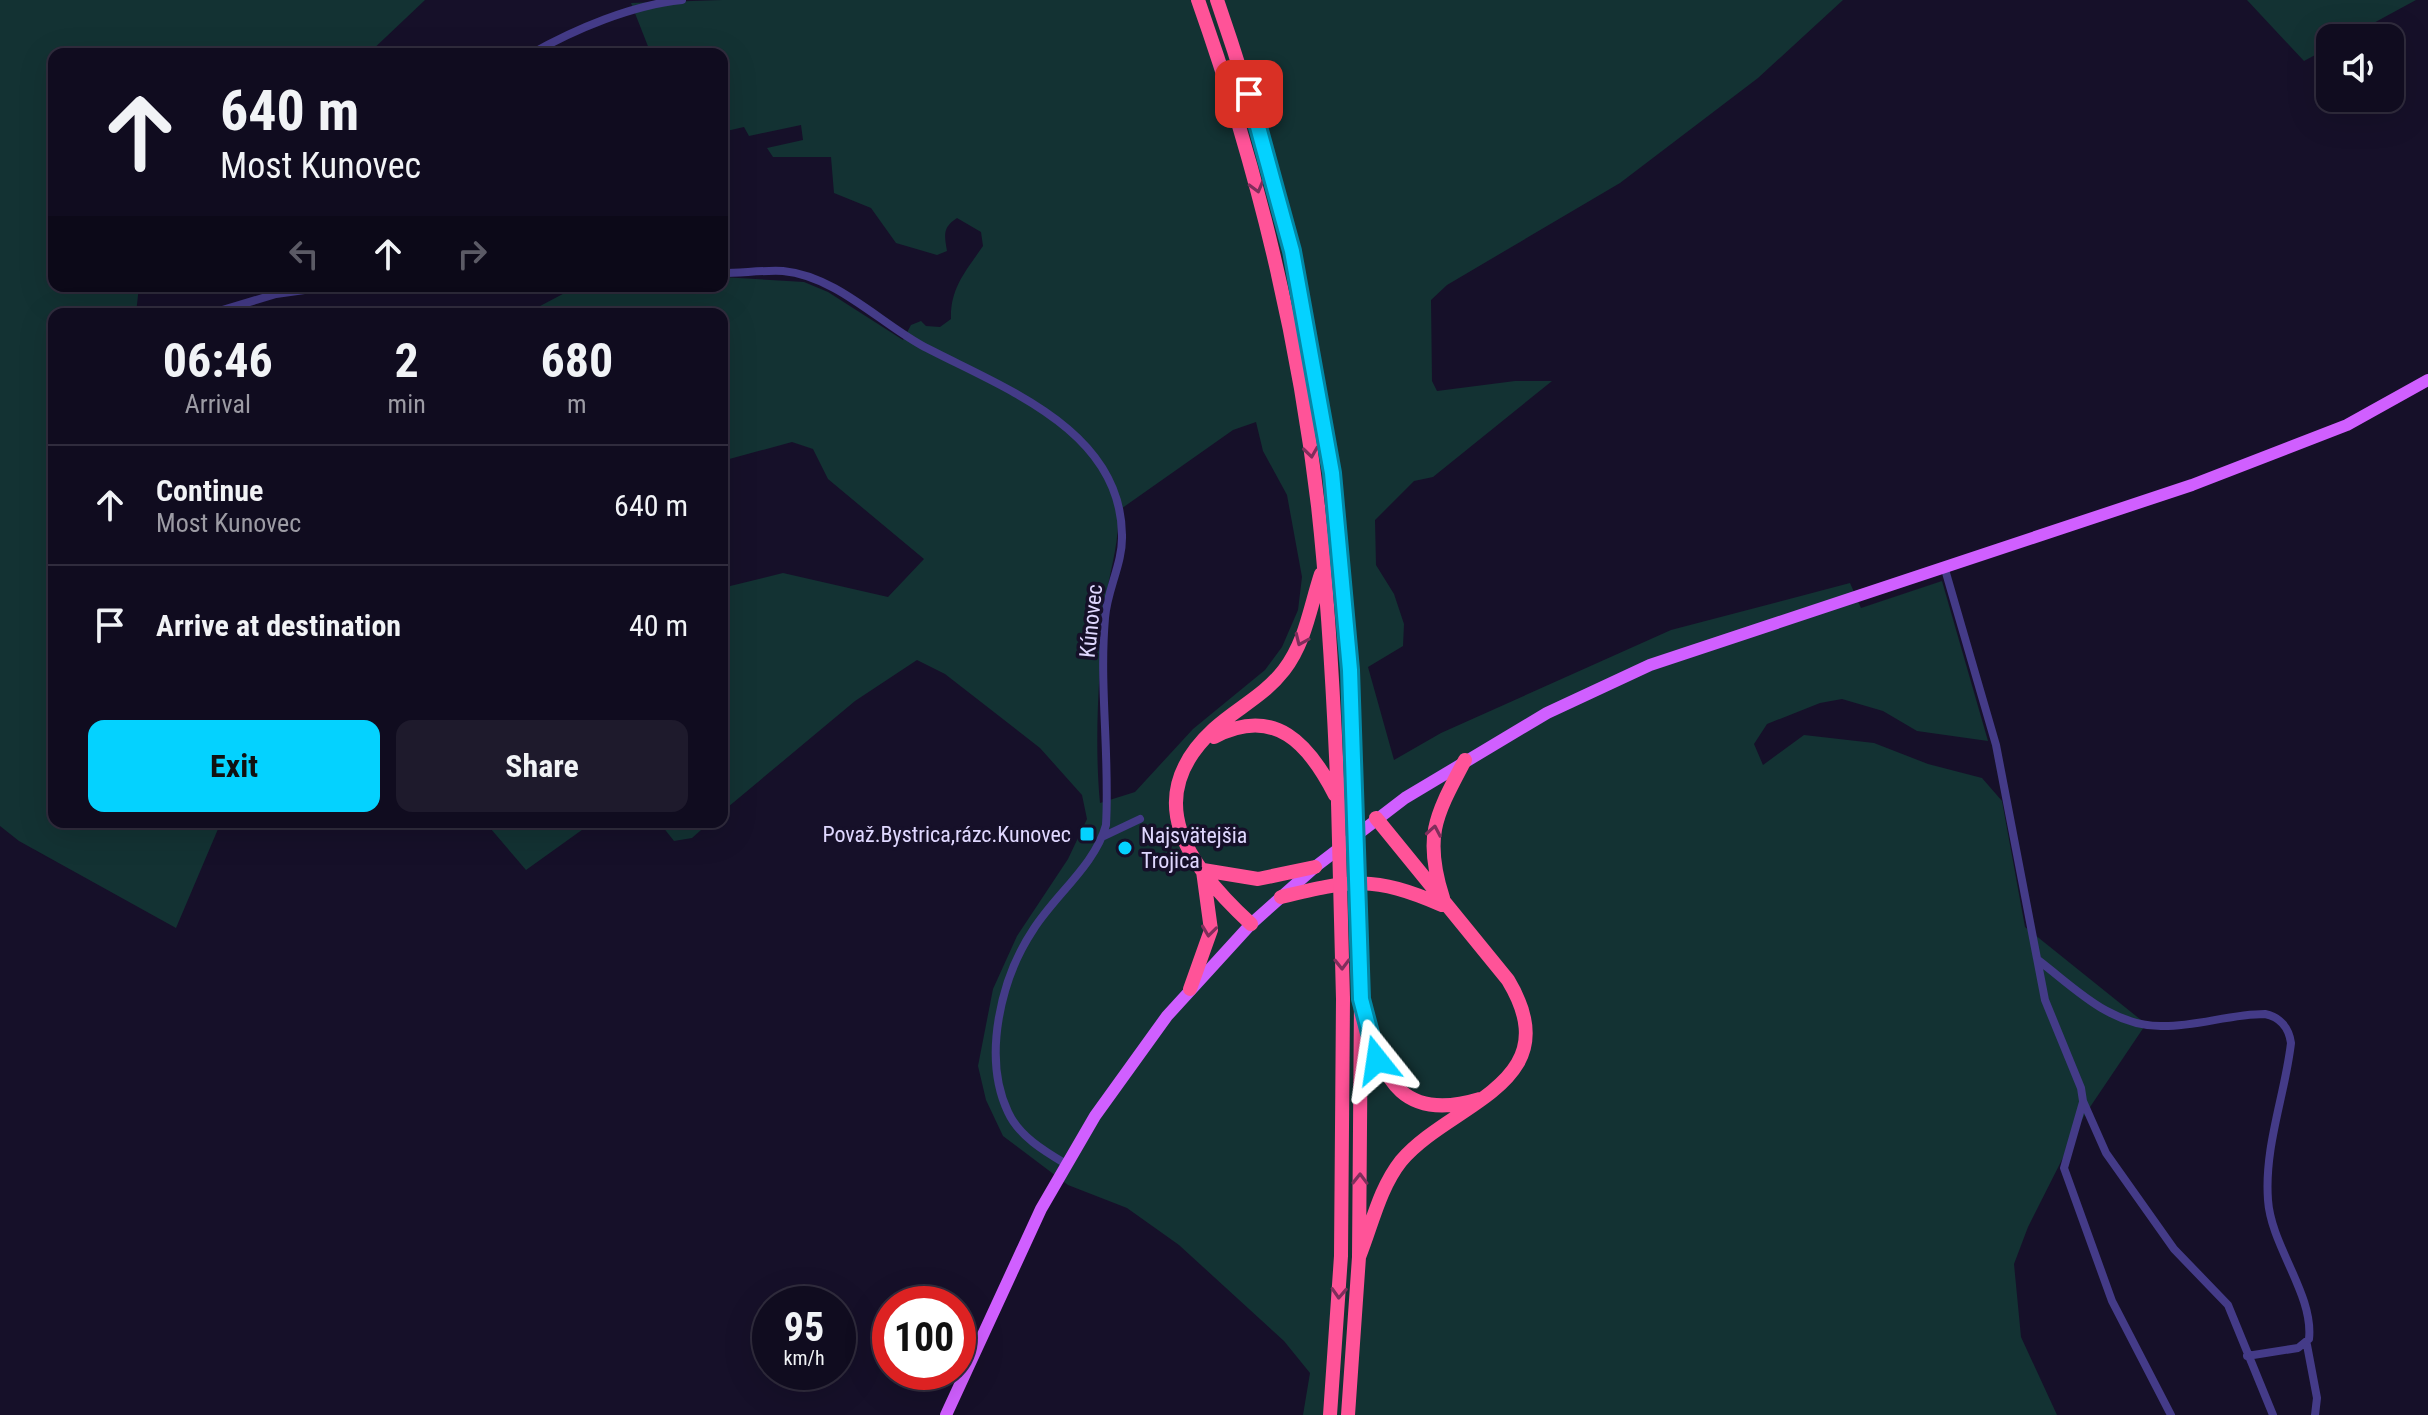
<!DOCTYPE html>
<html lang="en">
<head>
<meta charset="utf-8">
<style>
  body { margin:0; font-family:"Roboto Condensed",sans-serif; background:#1e1a2c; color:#f1f3f6; height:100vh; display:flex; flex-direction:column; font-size:30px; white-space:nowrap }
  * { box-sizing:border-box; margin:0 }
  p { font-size:26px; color:#9c9ba4 }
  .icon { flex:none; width:44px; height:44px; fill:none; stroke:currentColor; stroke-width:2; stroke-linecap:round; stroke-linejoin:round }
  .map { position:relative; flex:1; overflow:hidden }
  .panel { position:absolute; left:48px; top:308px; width:680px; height:520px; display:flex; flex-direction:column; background:#100c1f; border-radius:16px; box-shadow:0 8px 32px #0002,0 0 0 2px #302c3d }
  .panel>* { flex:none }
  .guide { position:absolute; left:48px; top:48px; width:680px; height:244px; border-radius:16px; box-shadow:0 8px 32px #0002,0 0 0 2px #302c3d; background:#100c1f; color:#f1f3f6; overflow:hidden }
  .fabs { position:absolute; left:2316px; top:24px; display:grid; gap:16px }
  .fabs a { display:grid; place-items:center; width:88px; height:88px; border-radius:16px; background:#100c1f; box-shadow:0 8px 32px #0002,0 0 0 2px #302c3d; font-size:40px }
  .speed { position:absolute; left:752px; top:1286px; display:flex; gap:16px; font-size:40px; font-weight:700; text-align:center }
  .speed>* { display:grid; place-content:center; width:104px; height:104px; border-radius:50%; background:#100c1f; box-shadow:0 8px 32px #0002,0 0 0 2px #302c3d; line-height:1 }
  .speed small { font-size:20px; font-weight:400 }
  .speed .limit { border:12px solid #d22; background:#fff; color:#111 }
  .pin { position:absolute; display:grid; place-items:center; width:68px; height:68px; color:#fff; margin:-34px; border-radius:16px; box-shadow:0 4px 12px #0006 }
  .me { position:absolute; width:88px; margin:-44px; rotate:345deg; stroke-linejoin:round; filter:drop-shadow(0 0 6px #0008) }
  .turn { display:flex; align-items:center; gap:28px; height:168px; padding:0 40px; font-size:36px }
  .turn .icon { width:104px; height:104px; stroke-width:2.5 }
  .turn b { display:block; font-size:56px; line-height:68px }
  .lanes { display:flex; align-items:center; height:76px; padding:0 40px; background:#0003; justify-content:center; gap:40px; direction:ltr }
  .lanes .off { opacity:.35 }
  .eta { display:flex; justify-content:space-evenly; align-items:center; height:136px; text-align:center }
  .eta b { font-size:48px; font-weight:700; line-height:56px }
  .cta { display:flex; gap:16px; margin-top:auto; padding:16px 40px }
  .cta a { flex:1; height:92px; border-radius:16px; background:#04d2ff; color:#111; font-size:32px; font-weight:700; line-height:92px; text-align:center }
  .cta a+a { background:#1e1a2c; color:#f1f3f6 }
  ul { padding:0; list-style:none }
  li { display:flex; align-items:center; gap:24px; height:120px; padding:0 40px; border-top:2px solid #302c3d }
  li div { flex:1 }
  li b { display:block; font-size:30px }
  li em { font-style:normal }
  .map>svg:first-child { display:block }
</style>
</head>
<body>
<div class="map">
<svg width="2428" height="1415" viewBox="0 0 2428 1415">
  <rect width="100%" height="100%" fill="#161029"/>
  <path fill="#133233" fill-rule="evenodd" d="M 0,0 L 425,0 L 368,54 L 54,54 L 54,286 L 139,286 L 136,314 L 54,314 L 54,822 L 221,822 L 176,928 L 19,841 L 0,826 Z
    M 722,0 L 1843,0 L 1758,78 L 1620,183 L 1447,285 L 1431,300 L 1432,381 L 1437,391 L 1515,381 L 1552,381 L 1433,477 L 1414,481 L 1375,520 L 1376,565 L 1394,594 L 1404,624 L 1403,646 L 1368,667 L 1394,760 L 1441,733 L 1671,630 L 1850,583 L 1861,608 L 1942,581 L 1988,741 L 1917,731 L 1883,711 L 1842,699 L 1820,703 L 1767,724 L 1754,744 L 1763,765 L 1804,735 L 1874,743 L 1928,764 L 1982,778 L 2002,801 L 2025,927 L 2146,1024 L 2084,1116 L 2028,1227 L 2014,1264 L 2021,1337 L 2057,1415 L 1303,1415 L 1310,1373 L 1284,1341 L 1179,1245 L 1127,1208 L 1068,1185 L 1003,1136 L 986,1100 L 978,1066 L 993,989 L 1017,936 L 1068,859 L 1087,819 L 1082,795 L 1040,748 L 945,674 L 917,660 L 855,701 L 722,812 L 722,588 L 783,573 L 888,597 L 924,559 L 828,479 L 813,449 L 792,442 L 722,461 L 722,314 L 525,314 L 576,287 L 722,286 L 722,277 L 804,282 L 828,292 L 903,340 L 911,325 L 921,321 L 926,326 L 940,327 L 951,319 C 950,288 966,271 983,246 L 981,232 L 957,218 C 943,227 944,234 947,251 L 937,255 L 896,243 L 871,208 L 834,193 L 831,157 L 773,157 L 767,148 L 803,140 L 801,125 L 749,136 L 744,127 L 722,132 L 722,54 L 651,54 L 631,3 ZM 1256,422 L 1263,451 L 1287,495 L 1302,577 L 1298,610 L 1282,647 L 1265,670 L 1193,729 L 1135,792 L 1100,803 C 1094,740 1099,671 1105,607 C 1108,574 1120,545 1118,511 L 1233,430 Z
    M 2247,0 L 2416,0 L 2346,38 L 2330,38 L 2330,47 L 2304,61 Z
    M 485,822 L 593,822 L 526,870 Z
    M 659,822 L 710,822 L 692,838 L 674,841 Z"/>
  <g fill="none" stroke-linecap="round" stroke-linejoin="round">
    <path stroke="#443b88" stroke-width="8" d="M 531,54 C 575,29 632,5 682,0
      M 722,273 C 742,273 763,270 783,271 C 835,276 878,321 921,345 C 1000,387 1121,428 1122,535 C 1123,563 1107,590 1105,618 C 1099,687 1110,756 1106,825 C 1095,865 1055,895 1033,930 C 1001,978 982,1057 1008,1112 C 1019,1136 1044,1151 1066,1164
      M 209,314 L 276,294 L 333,286
      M 1944,566 L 1996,745 L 2045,1000 L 2081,1088 L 2083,1101 L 2106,1153 L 2174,1249 L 2228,1305 L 2273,1415
      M 1102,837 L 1140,819
      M 2038,960 C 2075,988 2110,1026 2161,1026 C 2195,1027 2230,1014 2265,1014 C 2280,1017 2289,1028 2291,1043 C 2285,1095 2264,1147 2268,1200 C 2271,1246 2314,1295 2309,1339 L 2298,1348 L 2247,1356
      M 2083,1102 L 2064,1168 L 2112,1301 L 2171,1415
      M 2307,1345 L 2317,1398 L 2315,1415"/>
    <path stroke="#d05fff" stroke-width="12" d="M 946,1415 L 1041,1209 L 1095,1116 L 1167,1016 L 1251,924 L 1315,867 L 1405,798 L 1547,713 L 1650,665 L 2192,485 L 2347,425 L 2428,380"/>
    <path stroke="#ff5398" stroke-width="14" d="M 1198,0 C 1256,164 1298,333 1318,506 C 1329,605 1334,704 1338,802
      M 1217,0 C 1289,207 1332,418 1347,637
      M 1214,737 C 1275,705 1309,744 1335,795
      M 1203,870 L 1258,879 L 1315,867
      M 1281,897 C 1351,880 1373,875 1442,905
      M 1443,898 C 1423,836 1436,815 1465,760
      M 1251,924 C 1189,867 1138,799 1214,729 C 1237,708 1264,696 1284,670 C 1306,641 1310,607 1321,574
      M 1190,989 L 1211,930 L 1203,871
      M 1366,1017 C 1383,1082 1404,1122 1480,1099
      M 1359,1257 C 1372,1225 1379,1189 1401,1161 C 1451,1102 1571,1084 1508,980 L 1376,818
      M 1330,1415 L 1341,1256 L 1343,999
      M 1348,1415 L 1359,1257 L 1361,999"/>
    <path stroke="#ff5398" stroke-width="14" d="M 1347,637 L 1361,999
      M 1338,802 L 1343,999"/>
  </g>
  <defs><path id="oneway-chevron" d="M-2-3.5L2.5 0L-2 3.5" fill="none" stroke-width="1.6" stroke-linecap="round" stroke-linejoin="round" transform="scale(2)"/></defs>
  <g stroke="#7f2e5b">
    <use href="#oneway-chevron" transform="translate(1257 187) rotate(75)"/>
    <use href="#oneway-chevron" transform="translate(1311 452) rotate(82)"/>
    <use href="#oneway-chevron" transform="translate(1301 640) rotate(114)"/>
    <use href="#oneway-chevron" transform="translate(1434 831) rotate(-80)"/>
    <use href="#oneway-chevron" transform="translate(1209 931) rotate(97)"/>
    <use href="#oneway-chevron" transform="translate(1342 964) rotate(89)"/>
    <use href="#oneway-chevron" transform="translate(1360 1179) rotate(-89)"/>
    <use href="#oneway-chevron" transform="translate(1339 1293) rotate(93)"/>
  </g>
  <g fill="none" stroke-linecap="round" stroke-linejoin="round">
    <g stroke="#0388a6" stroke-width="20">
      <path id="route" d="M 1249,94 L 1292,251 L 1332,473 L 1350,670 L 1361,999 L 1377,1060"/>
    </g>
    <use href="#route" stroke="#04d2ff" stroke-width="14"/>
  </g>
  <g fill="#04d2ff" stroke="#161029" stroke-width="3">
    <rect x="1079" y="826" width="16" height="16" rx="4"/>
    <circle cx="1125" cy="848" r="8"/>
  </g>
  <g text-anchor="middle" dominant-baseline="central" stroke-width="7" stroke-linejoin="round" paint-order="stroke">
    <g font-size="22" fill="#e0d8ff" stroke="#161029">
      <text transform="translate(1091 621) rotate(-84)">Kúnovec</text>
    </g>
    <g font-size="22" fill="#e0d8ff" stroke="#161029" text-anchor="end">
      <text x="1071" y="834">Považ.Bystrica,rázc.Kunovec</text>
      <text x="1141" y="835" text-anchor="start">Najsvätejšia<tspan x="1141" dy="25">Trojica</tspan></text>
    </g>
  </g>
</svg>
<div class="fabs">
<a><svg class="icon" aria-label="sound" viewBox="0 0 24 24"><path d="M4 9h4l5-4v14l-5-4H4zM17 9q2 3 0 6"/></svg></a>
</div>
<div class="speed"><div>95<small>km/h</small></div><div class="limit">100</div></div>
<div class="pin" style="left:1249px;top:94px;background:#d93025"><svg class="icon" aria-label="arrive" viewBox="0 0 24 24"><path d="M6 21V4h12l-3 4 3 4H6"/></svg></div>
<svg class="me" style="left:1377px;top:1060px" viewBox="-20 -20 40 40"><path d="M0-17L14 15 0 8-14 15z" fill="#04d2ff" stroke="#fff" stroke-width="4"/></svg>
<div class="guide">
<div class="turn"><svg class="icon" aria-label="ahead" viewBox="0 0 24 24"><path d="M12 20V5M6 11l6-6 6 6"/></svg><div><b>640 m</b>Most Kunovec</div></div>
<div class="lanes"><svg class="icon off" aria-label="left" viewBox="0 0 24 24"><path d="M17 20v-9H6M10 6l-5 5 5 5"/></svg><svg class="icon" aria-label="ahead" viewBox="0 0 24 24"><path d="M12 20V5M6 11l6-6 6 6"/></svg><svg class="icon off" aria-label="right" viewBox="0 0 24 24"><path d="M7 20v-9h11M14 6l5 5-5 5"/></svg></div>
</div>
<section class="panel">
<div class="eta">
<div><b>06:46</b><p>Arrival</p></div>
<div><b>2</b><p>min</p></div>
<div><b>680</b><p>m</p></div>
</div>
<ul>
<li><svg class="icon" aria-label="ahead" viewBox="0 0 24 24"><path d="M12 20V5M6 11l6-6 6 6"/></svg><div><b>Continue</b><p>Most Kunovec</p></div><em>640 m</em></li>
<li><svg class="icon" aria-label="arrive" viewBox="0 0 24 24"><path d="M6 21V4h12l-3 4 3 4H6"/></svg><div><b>Arrive at destination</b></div><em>40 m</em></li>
</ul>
<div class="cta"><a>Exit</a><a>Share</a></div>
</section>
</div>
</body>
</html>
